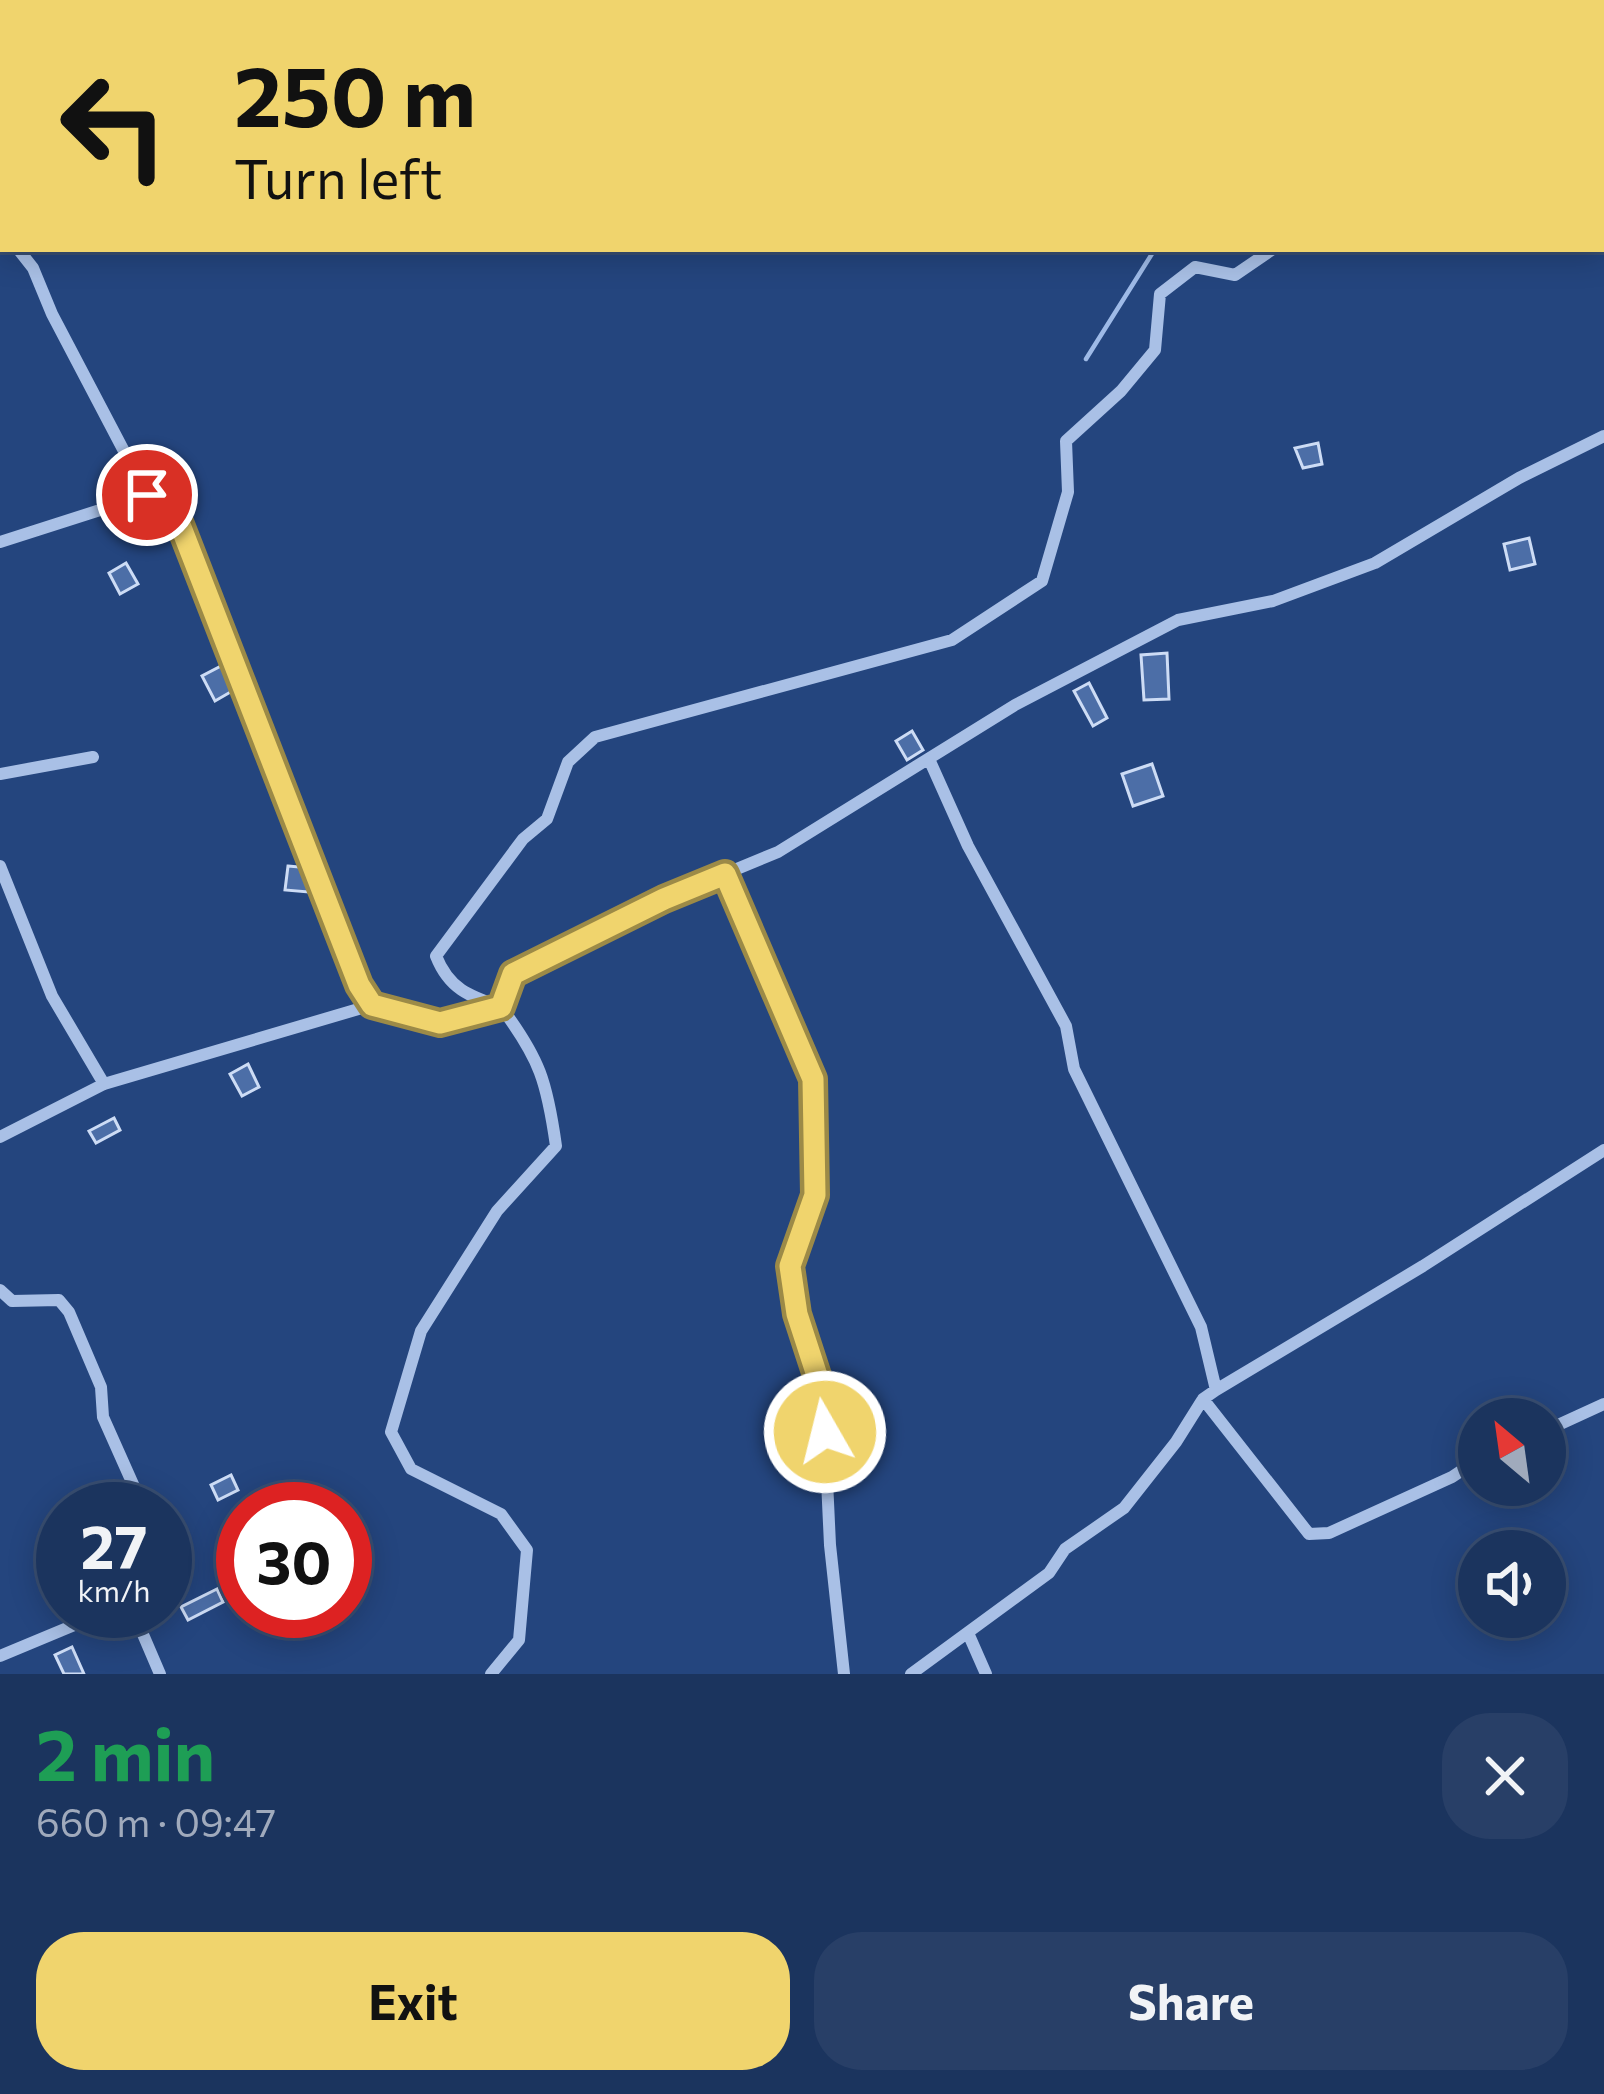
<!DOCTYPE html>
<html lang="en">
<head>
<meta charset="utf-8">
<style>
  body { margin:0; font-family:Commissioner,sans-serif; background:#283f67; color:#f1f3f6; height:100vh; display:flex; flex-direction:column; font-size:45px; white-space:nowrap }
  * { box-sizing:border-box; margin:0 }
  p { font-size:39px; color:#a0aabc }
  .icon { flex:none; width:66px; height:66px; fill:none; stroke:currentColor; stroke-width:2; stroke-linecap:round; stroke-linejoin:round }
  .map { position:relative; height:1674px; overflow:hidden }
  .drawer { display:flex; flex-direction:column; background:#1b345e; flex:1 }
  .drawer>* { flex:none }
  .top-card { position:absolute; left:0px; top:0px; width:1605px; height:252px; box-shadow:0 6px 30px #0003,0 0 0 3px #394f73; background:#f0d46d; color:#111; overflow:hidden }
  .needle { width:78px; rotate:331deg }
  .buttons { position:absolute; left:1458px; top:1398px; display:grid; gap:24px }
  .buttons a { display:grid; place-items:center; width:108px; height:108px; border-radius:50%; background:#1b345e; box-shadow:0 6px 30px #0003,0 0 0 3px #394f73; font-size:60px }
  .speed { position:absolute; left:36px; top:1482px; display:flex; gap:24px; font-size:60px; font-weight:700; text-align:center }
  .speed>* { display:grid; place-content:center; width:156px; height:156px; border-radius:50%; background:#1b345e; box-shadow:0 6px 30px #0003,0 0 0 3px #394f73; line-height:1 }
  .speed small { font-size:30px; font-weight:400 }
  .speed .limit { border:18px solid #d22; background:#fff; color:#111 }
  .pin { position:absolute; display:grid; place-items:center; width:102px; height:102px; color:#fff; margin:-51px; border:6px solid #fff; border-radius:50%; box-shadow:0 3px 12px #0007 }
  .me { position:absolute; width:132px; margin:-66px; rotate:352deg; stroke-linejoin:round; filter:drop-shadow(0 0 9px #0008) }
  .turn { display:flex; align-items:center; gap:42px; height:252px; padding:0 36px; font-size:54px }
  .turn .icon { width:156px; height:156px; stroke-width:2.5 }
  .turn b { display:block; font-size:84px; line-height:102px }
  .round { display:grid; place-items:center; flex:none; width:126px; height:126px; border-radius:48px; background:#283f67 }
  .head { display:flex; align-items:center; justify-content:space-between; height:204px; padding:0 36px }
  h1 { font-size:72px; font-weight:700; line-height:90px; color:#1e9e55 }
  .primary-button { display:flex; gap:24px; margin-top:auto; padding:24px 36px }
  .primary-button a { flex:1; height:138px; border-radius:48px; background:#f0d46d; color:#111; font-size:48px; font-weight:700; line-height:138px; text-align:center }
  .primary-button a+a { background:#283f67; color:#f1f3f6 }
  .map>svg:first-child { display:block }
</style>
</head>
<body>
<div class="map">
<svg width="1604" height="1674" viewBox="0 0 1604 1674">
  <rect width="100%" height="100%" fill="#24457e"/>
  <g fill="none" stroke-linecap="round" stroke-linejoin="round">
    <path stroke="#9ebae7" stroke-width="4.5" d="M 1399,3 L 1400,0
      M 1086,359 L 1155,249"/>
  </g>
  <path fill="#4c6ea7" stroke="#cddcf5" stroke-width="3" d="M 1318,443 L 1322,464 L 1303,468 L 1295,448 Z
    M 1529,538 L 1535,564 L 1510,570 L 1504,544 Z
    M 126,563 L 138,584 L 120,594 L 109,573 Z
    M 1167,653 L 1169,699 L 1144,700 L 1141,655 Z
    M 221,666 L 234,690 L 215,701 L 202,676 Z
    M 1089,683 L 1107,718 L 1093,726 L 1074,691 Z
    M 912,731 L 923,750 L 907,760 L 896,741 Z
    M 1152,764 L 1163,796 L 1133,806 L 1122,774 Z
    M 288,866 L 311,868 L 308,892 L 285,890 Z
    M 248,1064 L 259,1087 L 242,1096 L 230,1074 Z
    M 114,1118 L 120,1130 L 96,1143 L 89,1131 Z
    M 231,1475 L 238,1490 L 218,1500 L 211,1485 Z
    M 217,1589 L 223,1602 L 188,1620 L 181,1607 Z
    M 72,1647 L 84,1674 L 64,1674 L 55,1655 Z"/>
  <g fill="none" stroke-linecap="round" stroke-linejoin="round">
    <path stroke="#a9c0e6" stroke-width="12" d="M 1166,0 L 1167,3
      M 1473,0 L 1475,3
      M 223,3 L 228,0
      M 1255,3 L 1258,0
      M 1449,3 L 1452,0
      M 0,117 L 3,116
      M 1602,217 L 1604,220
      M 0,227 L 3,231
      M 18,249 L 33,268 L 52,314 L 147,495 L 179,522 L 359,985 L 372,1005
      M 1273,249 L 1235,275 L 1195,267 L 1160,294 L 1155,350 L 1121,391 L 1066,441 L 1068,492 L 1042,581 L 952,640 L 595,737 L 568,762 L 547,819 L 523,839 L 436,956 C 449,989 469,996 501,1007 L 513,974 L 664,899 L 778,852 L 1015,705 L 1178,620 L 1273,601 L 1375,563 L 1519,478 L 1604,436
      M 0,542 L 147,495
      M 0,774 L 93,757
      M 0,866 L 52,996 L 104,1084
      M 725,874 L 813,1079 L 815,1195 L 790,1266 L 797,1314 L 823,1394 L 830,1545 L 844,1674
      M 0,1137 L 104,1084 L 372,1005 L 440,1023 L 501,1007 C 540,1059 547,1082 556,1146 L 497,1211 L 421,1331 L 391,1432 L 411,1469 L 501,1514 L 527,1550 L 519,1640 L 491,1674
      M 0,1290 L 12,1301 L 59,1300 L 69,1312 L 101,1387 L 103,1417 L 144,1509
      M 1216,1390 L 1423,1266 L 1604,1150
      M 1203,1399 L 1309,1534 L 1329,1533 L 1452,1477 L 1479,1459
      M 1545,1431 L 1604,1404
      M 165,1557 L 165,1575
      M 133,1611 L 160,1674
      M 968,1633 L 986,1674
      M 0,1656 L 108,1611
      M 911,1674 L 1049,1573 L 1065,1549 L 1124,1508 L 1176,1442 L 1203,1399 L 1216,1390 L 1201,1327 L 1074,1069 L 1066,1026 L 968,846 L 929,759"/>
  </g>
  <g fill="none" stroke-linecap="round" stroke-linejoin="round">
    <g stroke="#9c8a47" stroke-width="30">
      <path id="route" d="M 147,495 L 179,522 L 359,985 L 372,1005 L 440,1023 L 501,1007 L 513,974 L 664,899 L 725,874 L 813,1079 L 815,1195 L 790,1266 L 797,1314 L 823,1394 L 825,1432"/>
    </g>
    <use href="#route" stroke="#f0d46d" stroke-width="21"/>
  </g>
</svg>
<div class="buttons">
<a><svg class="needle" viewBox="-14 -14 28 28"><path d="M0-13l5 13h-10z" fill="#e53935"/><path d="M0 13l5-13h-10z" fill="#a0aabc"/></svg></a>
<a><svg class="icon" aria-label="sound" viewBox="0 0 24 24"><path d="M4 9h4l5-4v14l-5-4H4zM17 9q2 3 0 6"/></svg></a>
</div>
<div class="speed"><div>27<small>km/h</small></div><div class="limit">30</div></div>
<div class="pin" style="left:147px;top:495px;background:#d93025"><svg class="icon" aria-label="arrive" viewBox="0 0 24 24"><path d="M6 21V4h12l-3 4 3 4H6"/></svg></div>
<svg class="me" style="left:825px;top:1432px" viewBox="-20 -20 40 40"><circle r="17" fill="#f0d46d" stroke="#fff" stroke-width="3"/><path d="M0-11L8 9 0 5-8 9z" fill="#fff"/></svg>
<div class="top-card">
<div class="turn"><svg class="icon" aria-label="left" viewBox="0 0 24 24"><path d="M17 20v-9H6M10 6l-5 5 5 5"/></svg><div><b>250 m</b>Turn left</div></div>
</div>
</div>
<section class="drawer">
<div class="head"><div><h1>2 min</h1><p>660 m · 09:47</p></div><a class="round"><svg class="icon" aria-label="close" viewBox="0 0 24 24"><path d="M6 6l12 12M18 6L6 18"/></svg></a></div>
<div class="primary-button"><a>Exit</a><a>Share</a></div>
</section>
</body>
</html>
